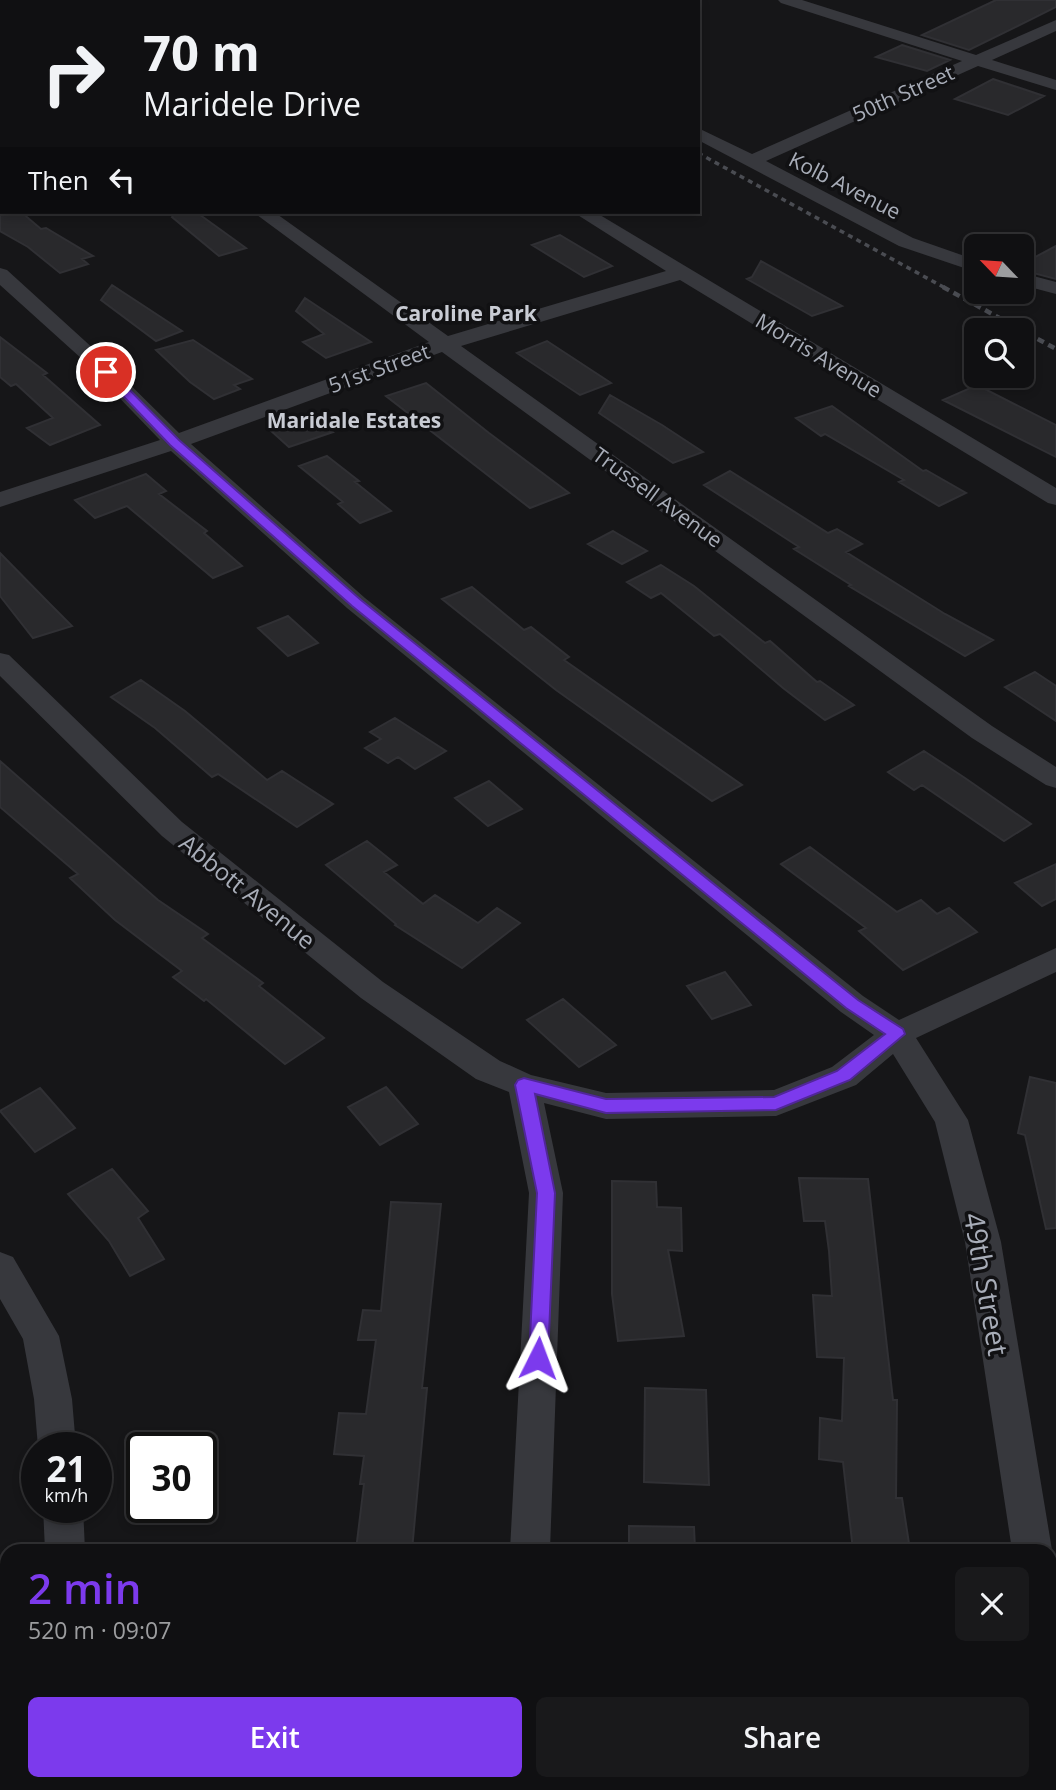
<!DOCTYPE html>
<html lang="en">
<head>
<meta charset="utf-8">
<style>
  body { margin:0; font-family:"Open Sans",sans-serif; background:#19191b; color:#f1f3f6; height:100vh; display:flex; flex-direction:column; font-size:26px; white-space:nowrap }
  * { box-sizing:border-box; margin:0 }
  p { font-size:23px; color:#9c9d9f }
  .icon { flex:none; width:38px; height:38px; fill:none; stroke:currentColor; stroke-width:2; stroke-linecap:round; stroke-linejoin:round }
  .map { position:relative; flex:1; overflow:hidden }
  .side { position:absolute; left:0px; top:1544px; width:1057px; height:247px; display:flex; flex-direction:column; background:#101012; border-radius:21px 21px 0 0; box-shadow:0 4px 10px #0003,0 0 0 2px #303032 }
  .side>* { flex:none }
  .top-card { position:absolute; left:0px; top:0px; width:700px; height:214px; box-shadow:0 4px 10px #0003,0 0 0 2px #303032; background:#101012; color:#f1f3f6; overflow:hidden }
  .needle { width:46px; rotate:295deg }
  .buttons { position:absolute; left:964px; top:234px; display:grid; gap:14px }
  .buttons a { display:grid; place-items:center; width:70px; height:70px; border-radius:10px; background:#101012; box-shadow:0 4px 10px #0003,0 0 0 2px #303032; font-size:35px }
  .speed { position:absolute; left:21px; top:1432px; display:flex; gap:14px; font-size:35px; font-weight:700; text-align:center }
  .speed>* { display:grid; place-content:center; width:91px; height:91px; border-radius:50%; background:#101012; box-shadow:0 4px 10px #0003,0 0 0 2px #303032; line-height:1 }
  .speed small { font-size:18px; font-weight:400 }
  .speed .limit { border:4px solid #111; border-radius:10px; background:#fff; color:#111 }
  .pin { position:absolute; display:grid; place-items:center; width:60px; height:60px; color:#fff; margin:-30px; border:4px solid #fff; border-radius:50%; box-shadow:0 2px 7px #0007 }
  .me { position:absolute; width:77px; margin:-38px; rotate:3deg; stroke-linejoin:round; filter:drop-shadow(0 0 5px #0008) }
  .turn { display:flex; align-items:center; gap:24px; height:147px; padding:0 28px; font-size:32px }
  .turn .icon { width:91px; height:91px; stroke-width:2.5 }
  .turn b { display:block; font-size:49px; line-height:60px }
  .then { display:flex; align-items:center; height:66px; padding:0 28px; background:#0003; gap:14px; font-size:26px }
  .round { display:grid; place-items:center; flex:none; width:74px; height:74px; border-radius:10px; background:#19191b }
  .head { display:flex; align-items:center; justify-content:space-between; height:119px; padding:0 28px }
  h1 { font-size:42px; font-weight:600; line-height:52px; color:#7c3aed }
  .cta { display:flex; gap:14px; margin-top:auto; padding:14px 28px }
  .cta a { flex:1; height:80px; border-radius:10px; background:#7c3aed; color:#fff; font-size:28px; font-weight:600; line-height:80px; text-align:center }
  .cta a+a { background:#19191b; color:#f1f3f6 }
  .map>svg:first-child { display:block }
</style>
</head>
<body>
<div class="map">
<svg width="1056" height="1790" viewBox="0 0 1056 1790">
  <rect width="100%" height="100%" fill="#161618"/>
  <path fill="#29292c" stroke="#303034" stroke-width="2" d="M 996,0 L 1056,0 L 1056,7 L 969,50 L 922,35 Z
    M 902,45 L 950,60 L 927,71 L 876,57 Z
    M 993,79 L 1044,96 L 1008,115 L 955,99 Z
    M 0,212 L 21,212 L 41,229 L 46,228 L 93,256 L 82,259 L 88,264 L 60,273 L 28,247 L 0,231 Z
    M 176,212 L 196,212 L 246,248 L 219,256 L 172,217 Z
    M 560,235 L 612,266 L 584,277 L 532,245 Z
    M 1056,246 L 1056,279 L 1022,270 L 1022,264 Z
    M 761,261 L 842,306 L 812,316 L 747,279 L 752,277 Z
    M 112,285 L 182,331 L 156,341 L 101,300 Z
    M 305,298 L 371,342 L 326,358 L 303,342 L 324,334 L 296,311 Z
    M 0,337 L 47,373 L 43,375 L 100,425 L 50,445 L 27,428 L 53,418 L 16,384 L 11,386 L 0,377 Z
    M 193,340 L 252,379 L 234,385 L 240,389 L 214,399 L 190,382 L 156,350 Z
    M 547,341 L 611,383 L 580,395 L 517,353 Z
    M 426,383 L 489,433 L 569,493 L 530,508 L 386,396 Z
    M 977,385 L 1056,425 L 1056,457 L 943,400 Z
    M 610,395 L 662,425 L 703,452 L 673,463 L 599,413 Z
    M 832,406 L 923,471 L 926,470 L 966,493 L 939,506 L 899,482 L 904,480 L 825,434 L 821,436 L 796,418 Z
    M 314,416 L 333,432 L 289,447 L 270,430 Z
    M 327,456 L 359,481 L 355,482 L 391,511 L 360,523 L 338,504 L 343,502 L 299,466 Z
    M 730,471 L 828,533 L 837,529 L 862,544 L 846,552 L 945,614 L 993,640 L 965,656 L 849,586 L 851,585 L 794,549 L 799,547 L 704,485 Z
    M 146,474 L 166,491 L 159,494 L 207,531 L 204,533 L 242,566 L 213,578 L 127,506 L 95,518 L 75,500 Z
    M 613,531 L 647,551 L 622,564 L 588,544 Z
    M 0,553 L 50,604 L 72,626 L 33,638 L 0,596 Z
    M 661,565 L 694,586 L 765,643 L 770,641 L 817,682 L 820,681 L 854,705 L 825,720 L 783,688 L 720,634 L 714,636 L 661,593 L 651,598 L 627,582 Z
    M 472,587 L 524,630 L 531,627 L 569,657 L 564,660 L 742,785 L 712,801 L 556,690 L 442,599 Z
    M 288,616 L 318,643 L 288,656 L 258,628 Z
    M 1035,672 L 1056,686 L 1056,721 L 1005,687 Z
    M 141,680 L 185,711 L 267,780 L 282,771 L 333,804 L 297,827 L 218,774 L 212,777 L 155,728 L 111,697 Z
    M 395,718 L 446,751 L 415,769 L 398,757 L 388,763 L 365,748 L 381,739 L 370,732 Z
    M 924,751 L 965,778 L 1031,824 L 1004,841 L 922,785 L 914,790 L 888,772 Z
    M 0,761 L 158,900 L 208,934 L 202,938 L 263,983 L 259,986 L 324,1038 L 285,1064 L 206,999 L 204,1001 L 173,977 L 182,971 L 115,920 L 70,878 L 78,874 L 0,807 Z
    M 489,781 L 522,809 L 488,826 L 455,798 Z
    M 367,841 L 397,865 L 384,872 L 423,904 L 435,895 L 478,923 L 497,908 L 520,923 L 462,968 L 395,925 L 396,924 L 326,865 Z
    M 810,847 L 897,912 L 921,900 L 937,914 L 949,908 L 977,932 L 903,970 L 859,931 L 866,928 L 781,864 Z
    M 1056,864 L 1056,899 L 1042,906 L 1015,883 Z
    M 725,972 L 751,1005 L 712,1019 L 687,986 Z
    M 563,999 L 616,1045 L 579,1067 L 527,1020 Z
    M 1030,1077 L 1056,1083 L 1056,1228 L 1046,1229 L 1025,1135 L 1018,1133 Z
    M 386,1087 L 418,1124 L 380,1145 L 348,1107 Z
    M 40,1088 L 75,1128 L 35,1152 L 0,1111 Z
    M 112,1169 L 148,1211 L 138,1218 L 164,1259 L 130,1276 L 109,1241 L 68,1194 Z
    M 799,1178 L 868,1179 L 893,1400 L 897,1400 L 896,1498 L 902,1498 L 910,1550 L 853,1550 L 843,1462 L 819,1459 L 820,1418 L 842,1421 L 844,1358 L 817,1357 L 813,1295 L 832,1296 L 829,1251 L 825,1221 L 804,1221 Z
    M 612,1181 L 656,1182 L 657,1207 L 681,1208 L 682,1251 L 668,1250 L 684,1336 L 618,1341 L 612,1294 Z
    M 391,1202 L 441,1204 L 422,1388 L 427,1388 L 412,1550 L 356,1550 L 364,1484 L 360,1484 L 364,1456 L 334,1454 L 339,1413 L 366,1414 L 376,1340 L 358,1340 L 363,1310 L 381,1311 Z
    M 645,1388 L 706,1390 L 709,1485 L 644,1482 Z
    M 629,1526 L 694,1527 L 695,1550 L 629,1550 Z"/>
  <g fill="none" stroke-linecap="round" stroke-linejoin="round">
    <path fill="#37383d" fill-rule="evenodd" d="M 113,0 L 129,0 L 111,2 Z
      M 207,0 L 231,0 L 233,2 L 209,2 Z
      M 448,0 L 465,0 L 467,2 L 450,2 Z
      M 654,0 L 673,0 L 652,2 Z
      M 778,0 L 802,0 L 976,55 L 1056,20 L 1056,31 L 992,60 L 1056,80 L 1056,90 L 978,66 L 766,161 L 913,238 L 976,260 L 976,272 L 899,246 L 698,140 L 698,128 L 752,154 L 962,61 L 781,3 Z
      M 0,91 L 2,91 L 0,102 Z
      M 253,212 L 274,212 L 448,336 L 666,271 L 573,212 L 595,212 L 1056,488 L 1056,505 L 1048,503 L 680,280 L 461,346 L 992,726 L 1056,767 L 1056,788 L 1046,785 L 972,738 L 442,352 L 191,444 L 365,598 L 863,996 L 899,1020 L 1056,948 L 1056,972 L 916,1038 L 968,1120 L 1001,1242 L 1052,1550 L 1050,1555 L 1050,1550 L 1012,1550 L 965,1242 L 935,1122 L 893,1054 L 856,1085 L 776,1116 L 606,1119 L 544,1103 L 563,1193 L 550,1550 L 510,1550 L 529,1193 L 509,1092 L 476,1079 L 361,998 L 162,836 L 0,676 L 0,653 L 9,655 L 182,822 L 383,982 L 500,1061 L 531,1075 L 606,1093 L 774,1090 L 832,1067 L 874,1035 L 841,1012 L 347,608 L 171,451 L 0,507 L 0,492 L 160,440 L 82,359 L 0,285 L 0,268 L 7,270 L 96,351 L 179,433 L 429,342 Z
      M 1022,273 L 1056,282 L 1056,294 L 1022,285 Z
      M 0,1252 L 13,1257 L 59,1336 L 72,1399 L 76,1447 L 38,1447 L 34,1399 L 23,1339 L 0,1299 Z
      M 43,1507 L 83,1507 L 85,1550 L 45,1550 Z
      M 1050,1630 L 1056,1632 L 1056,1700 L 1050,1697 Z
      M 1056,1748 L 1056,1790 L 1033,1790 L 1031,1783 L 1050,1783 L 1050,1751 Z
      M 27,1783 L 71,1783 L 70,1790 L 26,1790 Z
      M 497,1783 L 541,1783 L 541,1790 L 497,1790 Z"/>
    <path stroke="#4a4c52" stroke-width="3.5" stroke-dasharray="5 4.5" stroke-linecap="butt" d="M 417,0 L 420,2
      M 698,153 L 947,289"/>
    <path stroke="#4a4c52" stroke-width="4.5" stroke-dasharray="7 5" stroke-linecap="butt" d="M 943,287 L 1056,349"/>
  </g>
  <path fill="#7c3aed" stroke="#51269a" stroke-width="2" d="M 102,370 L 110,370 L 179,440 L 361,600 L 858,1000 L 903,1029 L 905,1034 L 850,1080 L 776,1110 L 606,1113 L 535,1094 L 555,1193 L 548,1358 L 546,1364 L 538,1366 L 531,1364 L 529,1358 L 537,1193 L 515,1085 L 518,1080 L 524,1078 L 606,1099 L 774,1097 L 837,1071 L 885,1034 L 846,1008 L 352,606 L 170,445 L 102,374 Z"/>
  <g text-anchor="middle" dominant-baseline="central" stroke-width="7" stroke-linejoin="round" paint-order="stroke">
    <g font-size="21" fill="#a8adb8" stroke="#111113">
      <text transform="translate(903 93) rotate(-24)">50th Street</text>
      <text transform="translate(845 185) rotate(27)">Kolb Avenue</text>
      <text transform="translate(819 355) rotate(31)">Morris Avenue</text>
      <text transform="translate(379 368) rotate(-20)">51st Street</text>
      <text transform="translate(658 497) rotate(36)">Trussell Avenue</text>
    </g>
    <g font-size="21" font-weight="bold" fill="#c9ccd4" stroke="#111113">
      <text x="466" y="313">Caroline Park</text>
      <text x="354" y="420">Maridale Estates</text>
    </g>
    <g font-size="24" fill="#a8adb8" stroke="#111113">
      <text transform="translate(248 891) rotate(39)">Abbott Avenue</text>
    </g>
    <g font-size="28" fill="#a8adb8" stroke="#111113">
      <text transform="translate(987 1284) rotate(80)">49th Street</text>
    </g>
  </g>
</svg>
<div class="buttons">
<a><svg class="needle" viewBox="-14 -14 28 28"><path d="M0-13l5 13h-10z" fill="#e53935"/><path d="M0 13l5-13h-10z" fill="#9c9d9f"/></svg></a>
<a><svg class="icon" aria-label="search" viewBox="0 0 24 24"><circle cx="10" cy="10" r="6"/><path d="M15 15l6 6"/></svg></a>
</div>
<div class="speed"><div>21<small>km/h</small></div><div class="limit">30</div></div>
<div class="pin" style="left:106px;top:372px;background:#d93025"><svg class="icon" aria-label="arrive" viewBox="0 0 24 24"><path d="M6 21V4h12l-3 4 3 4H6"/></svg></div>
<svg class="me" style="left:538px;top:1358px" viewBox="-20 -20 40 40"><path d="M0-17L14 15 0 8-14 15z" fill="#7c3aed" stroke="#fff" stroke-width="4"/></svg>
<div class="top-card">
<div class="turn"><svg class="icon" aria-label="right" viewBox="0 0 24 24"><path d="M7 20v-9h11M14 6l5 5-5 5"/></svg><div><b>70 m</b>Maridele Drive</div></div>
<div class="then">Then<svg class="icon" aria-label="left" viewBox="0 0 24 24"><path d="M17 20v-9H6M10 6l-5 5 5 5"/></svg></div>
</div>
<section class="side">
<div class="head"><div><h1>2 min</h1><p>520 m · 09:07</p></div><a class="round"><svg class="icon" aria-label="close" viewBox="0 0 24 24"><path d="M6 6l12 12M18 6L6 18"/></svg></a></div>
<div class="cta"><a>Exit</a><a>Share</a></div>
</section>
</div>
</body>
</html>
